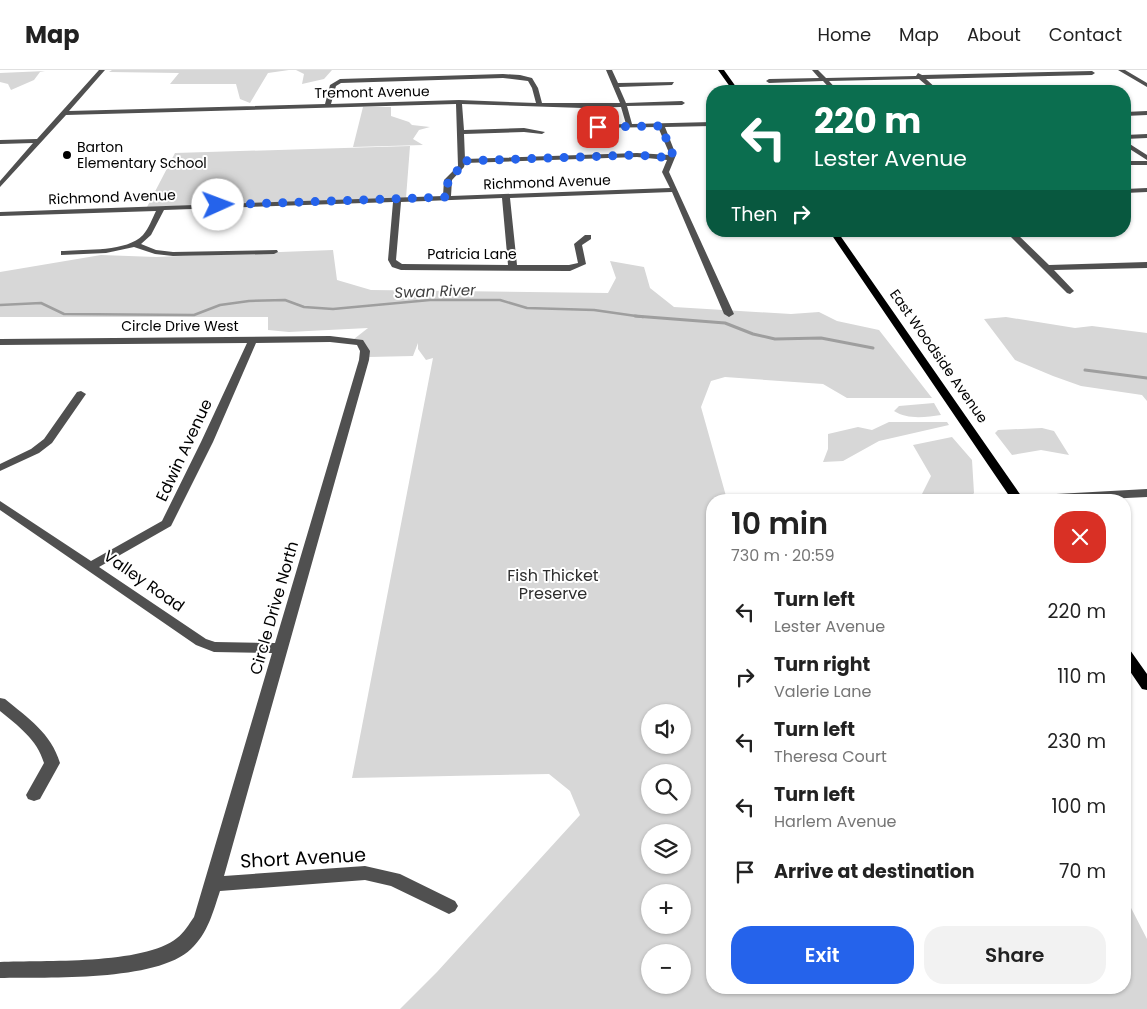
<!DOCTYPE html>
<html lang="en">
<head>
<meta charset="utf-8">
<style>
  body { margin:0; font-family:Poppins,sans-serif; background:#f2f2f2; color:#222; height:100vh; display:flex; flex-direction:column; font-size:19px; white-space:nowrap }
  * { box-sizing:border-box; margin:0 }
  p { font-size:16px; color:#767676 }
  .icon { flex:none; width:28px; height:28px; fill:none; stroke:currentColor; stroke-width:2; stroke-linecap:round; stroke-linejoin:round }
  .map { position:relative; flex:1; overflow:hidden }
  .drawer { position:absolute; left:706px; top:424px; width:425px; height:500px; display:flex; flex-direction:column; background:#fff; border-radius:20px; box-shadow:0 1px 4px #0004 }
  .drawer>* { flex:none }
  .banner { position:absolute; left:706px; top:15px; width:425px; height:152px; border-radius:20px; box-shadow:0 1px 4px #0004; background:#0b6e4f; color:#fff; overflow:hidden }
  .tools { position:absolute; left:641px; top:634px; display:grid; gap:10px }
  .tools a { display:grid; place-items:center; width:50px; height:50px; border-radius:50%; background:#fff; box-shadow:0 1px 4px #0004; font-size:25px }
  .pin { position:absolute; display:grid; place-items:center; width:42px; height:42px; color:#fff; margin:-21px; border-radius:10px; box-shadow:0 2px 8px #0006 }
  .me { position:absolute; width:55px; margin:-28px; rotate:88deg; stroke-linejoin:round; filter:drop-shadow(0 0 4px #0008) }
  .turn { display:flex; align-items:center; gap:18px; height:105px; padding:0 25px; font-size:22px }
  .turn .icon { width:65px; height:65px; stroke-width:2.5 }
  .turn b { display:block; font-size:35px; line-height:42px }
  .then { display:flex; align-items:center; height:48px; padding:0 25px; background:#0003; gap:10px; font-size:19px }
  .round { display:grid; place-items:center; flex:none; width:52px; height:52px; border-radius:20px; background:#f2f2f2 }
  .head { display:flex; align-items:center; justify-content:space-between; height:85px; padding:0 25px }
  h1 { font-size:30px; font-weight:600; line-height:38px }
  .cta { display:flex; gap:10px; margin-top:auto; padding:10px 25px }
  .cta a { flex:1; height:58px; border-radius:20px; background:#2563eb; color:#fff; font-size:20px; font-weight:600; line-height:58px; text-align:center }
  .cta a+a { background:#f2f2f2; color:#222 }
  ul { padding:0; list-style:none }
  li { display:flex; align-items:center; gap:15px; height:65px; padding:0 25px }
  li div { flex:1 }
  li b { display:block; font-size:19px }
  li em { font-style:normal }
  header { display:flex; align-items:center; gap:30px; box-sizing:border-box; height:70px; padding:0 25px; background:#fff; border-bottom:1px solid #e0e0e0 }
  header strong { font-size:24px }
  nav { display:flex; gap:28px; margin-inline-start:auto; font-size:18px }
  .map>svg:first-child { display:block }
</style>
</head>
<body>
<header>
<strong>Map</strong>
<nav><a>Home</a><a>Map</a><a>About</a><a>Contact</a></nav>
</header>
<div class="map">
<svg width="1147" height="939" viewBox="0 0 1147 939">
  <rect width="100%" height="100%" fill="#fff"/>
  <path fill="#d7d7d7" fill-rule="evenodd" d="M 112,0 L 289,0 L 268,3 L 250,33 L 240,29 L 236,14 L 170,14 L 179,3 L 109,2 Z
    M 296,0 L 332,0 L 324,9 L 302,14 L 304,4 Z
    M 45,1 L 40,2 L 34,10 L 11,20 L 8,14 L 0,12 L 0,3 Z
    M 363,37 L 391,37 L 391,46 L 409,52 L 412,55 L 430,57 L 419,60 L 413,69 L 423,75 L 353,77 Z
    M 410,76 L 406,128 L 147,137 L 175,83 Z
    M 333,180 L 337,210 L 371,220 L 608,223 L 616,208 L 610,191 L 644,197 L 650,218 L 674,237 L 791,244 L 819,242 L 837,251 L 879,260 L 932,328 L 847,328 L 823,314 L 725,307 L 711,311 L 701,337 L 726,426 L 723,430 L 712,430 L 712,918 L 1125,918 L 1125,832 L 1128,832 L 1147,869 L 1147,939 L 400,939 L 437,902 L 580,745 L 570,721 L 549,704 L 352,708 L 433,288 L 426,290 L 418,279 L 418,273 L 413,286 L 369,287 L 354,269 L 368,258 L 289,262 L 268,260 L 268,247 L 0,247 L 0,202 L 101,185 L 156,187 ZM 650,642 L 682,642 L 682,675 L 650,675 ZM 650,702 L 682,702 L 682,735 L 650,735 ZM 650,762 L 682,762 L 682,795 L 650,795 ZM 650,822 L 682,822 L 682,855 L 650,855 ZM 650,882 L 682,882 L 682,915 L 650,915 Z
    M 1006,247 L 1075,258 L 1092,256 L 1147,263 L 1147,331 L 1142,325 L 1081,316 L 1053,306 L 1015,290 L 984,249 Z
    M 934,333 L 941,345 C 926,347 908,350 894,341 L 899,336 Z
    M 889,352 L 947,352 L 949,355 L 879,371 L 843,391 L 823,392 L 828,379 L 828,364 L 858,357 L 872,360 Z
    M 1042,358 L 1054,361 L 1069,385 L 1041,380 L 1012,385 L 995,363 L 998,360 Z
    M 952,367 L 972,390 L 974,423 L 968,430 L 919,430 L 931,406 L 913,375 Z"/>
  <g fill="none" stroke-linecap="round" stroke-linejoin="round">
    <path stroke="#9e9e9e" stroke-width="2.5" d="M 0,235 L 41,233 L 64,244 L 194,245 L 220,235 L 249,231 L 285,230 L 304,237 L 333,239 L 430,230 L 500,230 L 527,238 L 594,240 L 643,247"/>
    <path stroke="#9e9e9e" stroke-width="3" d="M 635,246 L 725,253 L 753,264 L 775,269 L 821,268 L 873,278
      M 1085,300 L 1147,308"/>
    <path fill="#505050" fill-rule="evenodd" d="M 99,0 L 105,0 L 69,41 L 325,34 L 330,15 L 340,9 L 503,4 L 520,5 L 532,8 L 538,18 L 542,33 L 620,33 L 606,0 L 612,0 L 618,13 L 674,12 L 672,15 L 619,17 L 626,33 L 682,31 L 685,33 L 682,35 L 627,36 L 632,54 L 712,52 L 712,56 L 665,57 L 676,85 L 669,102 L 734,244 L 729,247 L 724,244 L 672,122 L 510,128 L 517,195 L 569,195 L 578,193 L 574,174 L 585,165 L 591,165 L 591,169 L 582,175 L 586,194 L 570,201 L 401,200 L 392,197 L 388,190 L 393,132 L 164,140 L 151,165 L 141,174 L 156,180 L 173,182 L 277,180 L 278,182 L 274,184 L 173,186 L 155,184 L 134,177 L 106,183 L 61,185 L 61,181 L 64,181 C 86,179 127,182 143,165 C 149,158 152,149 156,141 L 0,146 L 0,142 L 443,126 L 444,110 L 458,96 L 456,34 L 66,45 L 0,117 L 0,111 L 33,73 L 0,74 L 0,70 L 37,69 ZM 503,8 L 528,11 L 532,18 L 536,33 L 459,30 L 331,34 L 336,16 L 341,13 ZM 462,34 L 583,38 L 621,37 L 626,54 L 598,55 L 595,57 L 596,58 L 658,57 L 670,85 L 637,83 L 465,89 L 464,64 L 524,62 L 542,64 L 545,62 L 524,58 L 464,60 ZM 637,87 L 667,90 L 662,102 L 670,118 L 451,126 L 452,110 L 464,97 L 465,93 ZM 502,128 L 508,195 L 402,194 L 396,190 L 401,132 Z
      M 812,0 L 818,0 L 826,8 L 916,6 L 918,3 L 922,5 L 1092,1 L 1095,3 L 1092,5 L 926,9 L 939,21 L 933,21 L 919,9 L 829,11 L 838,21 L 832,21 L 823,11 L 769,13 L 766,11 L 769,9 L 819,8 Z
      M 1118,0 L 1125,0 L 1147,13 L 1147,17 Z
      M 1147,41 L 1147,45 L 1125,46 L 1125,42 Z
      M 1147,64 L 1147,68 L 1125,69 L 1125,65 Z
      M 1125,71 L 1147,85 L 1147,90 L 1125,76 Z
      M 1125,91 L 1147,91 L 1147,95 L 1125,95 Z
      M 1147,118 L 1147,122 L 1125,123 L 1125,119 Z
      M 1005,161 L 1014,161 L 1049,195 L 1147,192 L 1147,198 L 1054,200 L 1074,221 L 1070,224 L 1067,223 Z
      M 330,266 L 363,270 L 370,281 L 369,290 L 224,806 L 365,796 L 400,804 L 455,831 L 458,836 L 455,841 L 449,844 L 391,816 L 365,810 L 220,821 C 213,842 208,863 191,879 C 157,912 47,907 0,908 L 0,892 C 43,890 144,895 177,868 C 184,863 189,854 194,847 L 272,583 L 214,582 L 196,575 L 0,440 L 0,431 L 91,491 L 162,451 L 201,372 L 247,273 L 0,275 L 0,269 ZM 330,272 L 357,275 L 360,281 L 359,290 L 275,573 L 215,572 L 206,569 L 99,497 L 171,456 L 213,372 L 256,273 Z
      M 81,321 L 86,324 L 52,373 L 39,383 L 0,401 L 0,394 L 31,379 L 44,369 L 77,322 Z
      M 1147,419 L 1147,427 L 1085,430 L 1014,430 L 1020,426 Z
      M 0,628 L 5,629 C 28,648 51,663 60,693 L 40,729 L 34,731 L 28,729 L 26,725 L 44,693 C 37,669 18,656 0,641 Z"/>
    <path fill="#000" fill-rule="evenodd" d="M 718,0 L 724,0 L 739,21 L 733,21 Z
      M 829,161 L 837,161 L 1024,430 L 1012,430 Z
      M 1125,578 L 1130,580 L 1147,604 L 1147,620 L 1142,619 L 1125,594 Z"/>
  </g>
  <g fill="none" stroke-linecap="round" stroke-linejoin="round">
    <path stroke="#2563eb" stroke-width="9" stroke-dasharray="0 16.2" d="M 218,135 L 447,127 L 448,110 L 460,98 L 462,91 L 637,85 L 672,88 L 673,85 L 661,56 L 598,57"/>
  </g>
  <circle fill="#000" stroke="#fff" stroke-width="2" cx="67" cy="85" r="5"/>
  <g text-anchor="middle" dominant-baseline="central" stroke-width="4" stroke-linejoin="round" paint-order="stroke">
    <g font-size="14" fill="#000" stroke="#fff">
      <text transform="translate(372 22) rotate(-1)">Tremont Avenue</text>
      <text transform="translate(547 112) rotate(-2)">Richmond Avenue</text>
      <text transform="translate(112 127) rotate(-2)">Richmond Avenue</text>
      <text x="472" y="184">Patricia Lane</text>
      <text x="180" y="256">Circle Drive West</text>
      <text transform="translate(939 286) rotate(55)">East Woodside Avenue</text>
    </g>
    <g font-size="14" fill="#000" stroke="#fff" text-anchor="start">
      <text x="77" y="77">Barton<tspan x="77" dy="16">Elementary School</tspan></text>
    </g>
    <g font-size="15" font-style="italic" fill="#3f3f3f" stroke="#fff">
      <text transform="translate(435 221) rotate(-2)">Swan River</text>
    </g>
    <g font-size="16" fill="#000" stroke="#fff">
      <text transform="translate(184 380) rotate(-65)">Edwin Avenue</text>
      <text transform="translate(144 511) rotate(35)">Valley Road</text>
      <text transform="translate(274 538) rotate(-74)">Circle Drive North</text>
    </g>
    <g font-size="16" fill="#2e2e2e" stroke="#fff">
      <text x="553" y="505">Fish Thicket<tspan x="553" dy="18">Preserve</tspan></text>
    </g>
    <g font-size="19" fill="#000" stroke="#fff">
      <text transform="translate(303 788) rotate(-3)">Short Avenue</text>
    </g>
  </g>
</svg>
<div class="tools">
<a><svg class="icon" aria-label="sound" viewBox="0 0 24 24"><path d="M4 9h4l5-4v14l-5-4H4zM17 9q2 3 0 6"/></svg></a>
<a><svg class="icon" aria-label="search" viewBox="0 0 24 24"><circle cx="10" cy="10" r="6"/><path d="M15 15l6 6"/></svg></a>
<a><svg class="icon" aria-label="layers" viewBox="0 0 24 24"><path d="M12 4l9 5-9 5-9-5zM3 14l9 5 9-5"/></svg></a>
<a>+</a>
<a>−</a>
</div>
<div class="pin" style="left:598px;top:57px;background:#d93025"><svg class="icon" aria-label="arrive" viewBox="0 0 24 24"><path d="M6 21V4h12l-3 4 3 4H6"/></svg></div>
<svg class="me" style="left:218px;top:135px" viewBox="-20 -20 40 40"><circle r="19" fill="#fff"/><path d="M0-13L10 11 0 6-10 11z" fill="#2563eb"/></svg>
<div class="banner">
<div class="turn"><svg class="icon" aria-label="left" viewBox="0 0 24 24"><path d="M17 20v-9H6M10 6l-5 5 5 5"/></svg><div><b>220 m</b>Lester Avenue</div></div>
<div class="then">Then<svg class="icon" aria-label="right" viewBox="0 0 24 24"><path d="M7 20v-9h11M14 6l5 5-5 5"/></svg></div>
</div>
<section class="drawer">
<div class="head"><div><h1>10 min</h1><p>730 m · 20:59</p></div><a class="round" style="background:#d93025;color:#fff"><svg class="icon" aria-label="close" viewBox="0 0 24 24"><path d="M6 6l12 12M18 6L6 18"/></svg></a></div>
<ul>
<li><svg class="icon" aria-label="left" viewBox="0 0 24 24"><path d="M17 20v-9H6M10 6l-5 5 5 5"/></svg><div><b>Turn left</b><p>Lester Avenue</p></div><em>220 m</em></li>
<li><svg class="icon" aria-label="right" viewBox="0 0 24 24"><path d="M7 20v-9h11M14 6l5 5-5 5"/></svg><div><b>Turn right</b><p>Valerie Lane</p></div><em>110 m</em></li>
<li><svg class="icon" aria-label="left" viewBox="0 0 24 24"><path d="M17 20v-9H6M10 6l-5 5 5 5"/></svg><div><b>Turn left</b><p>Theresa Court</p></div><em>230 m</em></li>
<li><svg class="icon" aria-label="left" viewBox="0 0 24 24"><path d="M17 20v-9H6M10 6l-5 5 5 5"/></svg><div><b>Turn left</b><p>Harlem Avenue</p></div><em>100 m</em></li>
<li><svg class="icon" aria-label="arrive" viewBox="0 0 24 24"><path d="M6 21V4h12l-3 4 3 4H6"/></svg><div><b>Arrive at destination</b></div><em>70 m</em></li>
</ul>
<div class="cta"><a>Exit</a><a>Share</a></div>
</section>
</div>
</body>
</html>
